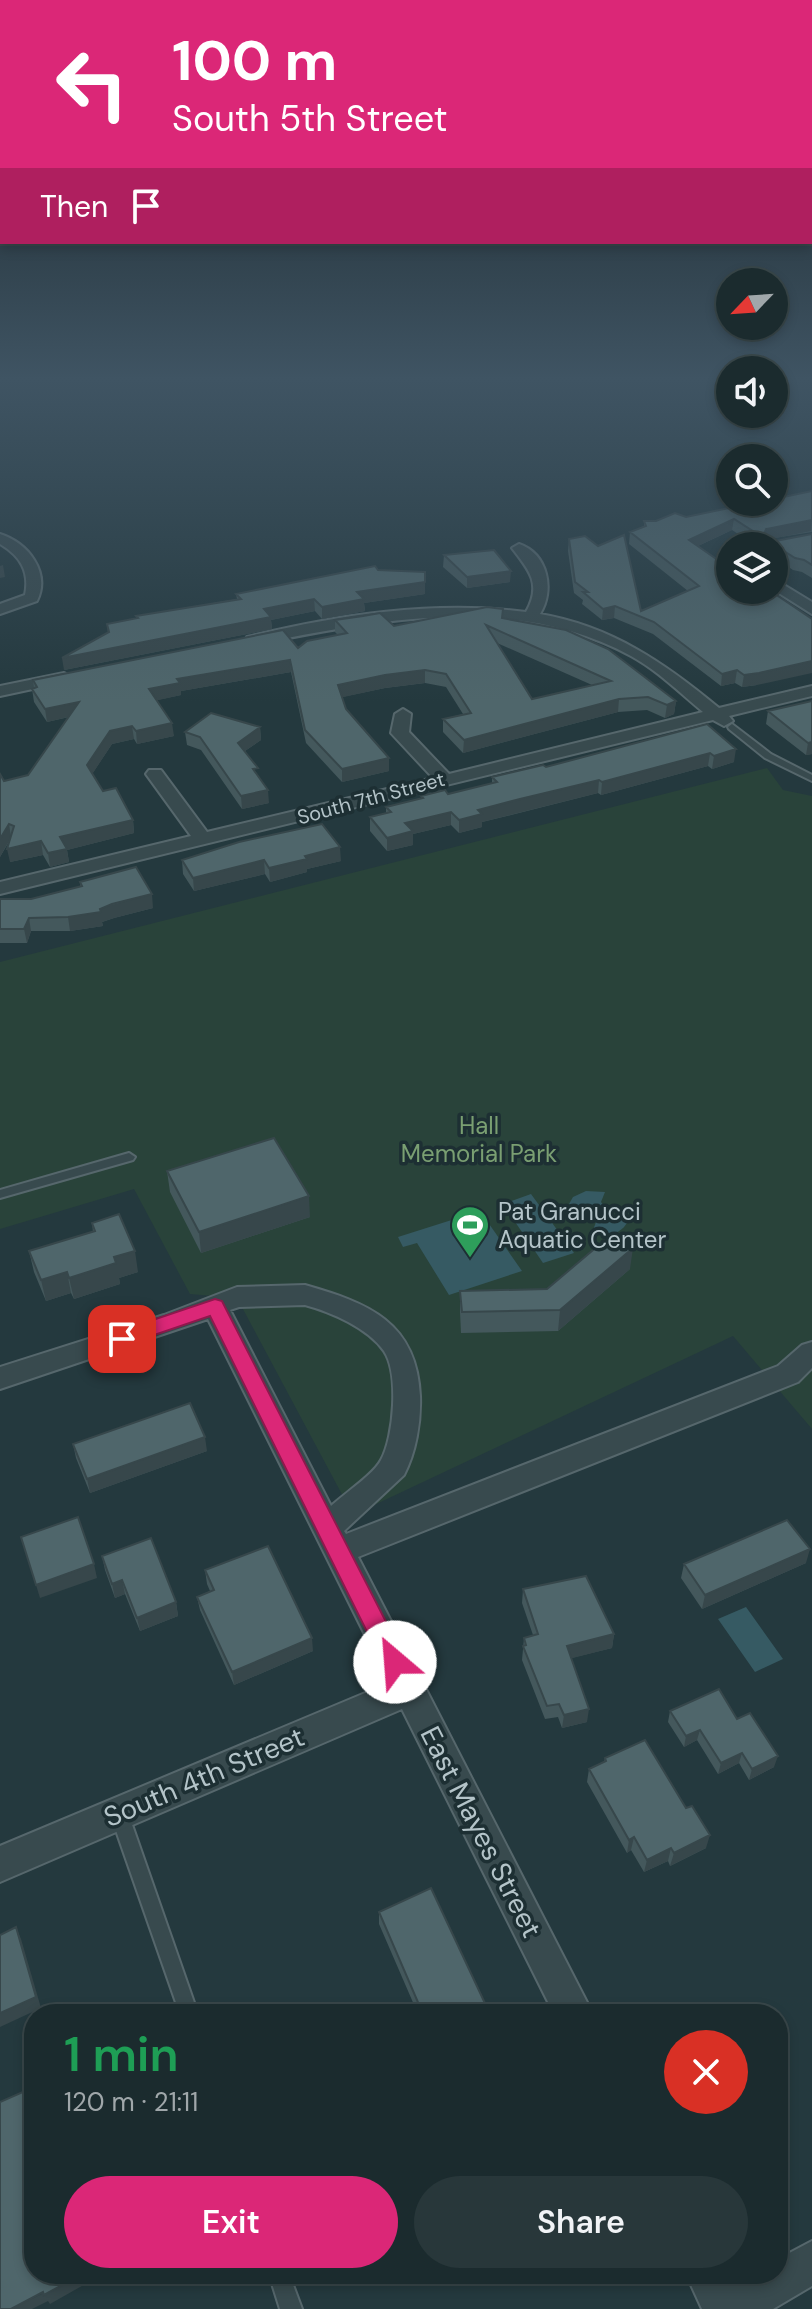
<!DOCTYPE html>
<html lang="en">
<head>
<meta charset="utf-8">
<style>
  body { margin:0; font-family:"DM Sans",sans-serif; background:#28373a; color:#f1f3f6; height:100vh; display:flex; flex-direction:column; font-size:30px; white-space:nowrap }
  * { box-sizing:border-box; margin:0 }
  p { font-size:26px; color:#a0a7aa }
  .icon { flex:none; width:44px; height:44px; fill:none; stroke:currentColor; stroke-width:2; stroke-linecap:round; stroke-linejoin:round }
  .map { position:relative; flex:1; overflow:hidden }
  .panel { position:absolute; left:24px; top:2004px; width:764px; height:280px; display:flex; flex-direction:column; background:#1b2b2e; border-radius:32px; box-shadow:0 4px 12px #0003,0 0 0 2px #39474a }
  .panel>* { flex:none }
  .guide { position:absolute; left:0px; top:0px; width:812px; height:244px; box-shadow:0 4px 12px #0003,0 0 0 2px #39474a; background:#db2777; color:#fff; overflow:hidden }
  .needle { width:52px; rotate:245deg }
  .fabs { position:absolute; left:716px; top:268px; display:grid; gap:16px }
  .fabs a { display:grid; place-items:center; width:72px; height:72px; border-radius:50%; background:#1b2b2e; box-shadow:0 4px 12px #0003,0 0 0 2px #39474a; font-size:40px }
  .pin { position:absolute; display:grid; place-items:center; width:68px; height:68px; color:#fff; margin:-34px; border-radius:16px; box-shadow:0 4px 12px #0006 }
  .me { position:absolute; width:88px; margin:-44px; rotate:333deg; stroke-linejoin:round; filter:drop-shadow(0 0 6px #0008) }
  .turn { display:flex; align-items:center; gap:28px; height:168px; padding:0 40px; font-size:36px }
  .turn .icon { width:104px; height:104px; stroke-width:2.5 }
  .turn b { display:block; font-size:56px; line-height:68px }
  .then { display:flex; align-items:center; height:76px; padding:0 40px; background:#0003; gap:16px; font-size:30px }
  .round { display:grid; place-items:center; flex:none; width:84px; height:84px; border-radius:42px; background:#28373a }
  .overview { display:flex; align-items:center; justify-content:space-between; height:136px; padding:0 40px }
  h1 { font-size:48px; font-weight:600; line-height:60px; color:#1e9e55 }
  .button { display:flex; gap:16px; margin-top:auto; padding:16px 40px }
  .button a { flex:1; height:92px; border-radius:48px; background:#db2777; color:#fff; font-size:32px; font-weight:600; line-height:92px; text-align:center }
  .button a+a { background:#28373a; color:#f1f3f6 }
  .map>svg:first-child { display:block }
</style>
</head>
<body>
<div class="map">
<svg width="812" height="2309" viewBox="0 0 812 2309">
  <rect width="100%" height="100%" fill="#24393e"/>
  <path fill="#29433a" d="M 767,768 L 783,790 L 812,796 L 812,1429 L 733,1336 L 353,1515 L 237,1298 L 190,1294 L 134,1189 L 0,1229 L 0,962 Z"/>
  <path fill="#365a63" d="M 586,1191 L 605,1192 L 601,1202 L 613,1217 L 628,1221 C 621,1235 606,1238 592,1233 L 596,1222 L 584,1207 L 569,1204 L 573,1197 Z
    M 531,1194 L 574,1253 L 543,1263 L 503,1204 Z
    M 480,1211 L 522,1271 L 449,1295 L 417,1243 L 403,1247 L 398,1237 Z
    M 746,1607 L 783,1659 L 755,1672 L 718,1619 Z"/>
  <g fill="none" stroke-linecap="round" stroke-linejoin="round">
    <g stroke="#56676c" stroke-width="4">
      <path id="service" d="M 732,724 L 771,754 L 812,775 L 812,781 L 765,758 L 729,729 L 728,727 Z
        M 129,1153 L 135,1157 L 133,1160 L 0,1198 L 0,1190 Z
        M 120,1808 L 126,1810 L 129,1816 L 198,2014 L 180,2014 L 111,1816 L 114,1810 Z
        M 269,2274 L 289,2274 L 302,2309 L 280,2309 Z"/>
    </g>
    <g stroke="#56676c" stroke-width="4">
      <path id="minor" d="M 0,534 C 28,543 51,572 37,601 L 0,614 L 0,604 L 25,595 C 30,571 20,556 0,544 Z
        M 519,544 C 548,554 555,590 540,614 C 611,626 665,663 719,708 L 812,686 L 812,696 L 729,716 L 733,721 L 724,726 L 713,720 L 0,894 L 0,882 L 191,836 L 146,774 L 149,770 L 161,770 L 207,832 L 433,778 L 391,733 L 395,714 L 403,709 L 411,714 L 409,732 L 449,774 L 703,712 C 680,693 657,670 631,656 C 513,592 378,620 253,645 L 245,640 L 247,637 C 337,615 434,600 526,612 C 542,584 529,570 512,548 Z
        M 774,579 L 812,602 L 812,614 L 774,590 Z
        M 64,673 L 72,678 L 70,681 L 0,696 L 0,686 Z
        M 305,1285 C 368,1303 417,1322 420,1396 C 421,1422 416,1452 404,1475 L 344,1531 L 346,1534 L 778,1366 L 802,1345 L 812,1342 L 812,1368 L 798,1382 L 358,1557 L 593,2014 L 554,2014 L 402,1709 L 0,1882 L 0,1846 L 389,1683 L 208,1319 L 0,1389 L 0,1367 L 164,1315 L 237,1287 ZM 305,1305 C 331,1312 368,1328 384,1351 C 399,1373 394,1437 381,1460 C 374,1474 344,1494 331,1506 L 230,1310 L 239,1307 Z
        M 812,2241 L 812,2286 L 773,2309 L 702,2309 L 686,2274 L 730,2274 L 735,2284 L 752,2274 L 778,2274 L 778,2259 Z"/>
    </g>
    <use href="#service" fill="#384a4e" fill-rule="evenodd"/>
    <use href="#minor" fill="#384a4e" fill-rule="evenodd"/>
  </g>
  <path fill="#44585c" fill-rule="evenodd" d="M 812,491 L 812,532 L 774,538 L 776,541 L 812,534 L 812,578 L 802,572 L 793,570 L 774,557 L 774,546 L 757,546 L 732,530 L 698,546 L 757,685 L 742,687 L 735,683 L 721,686 L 653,634 L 614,618 L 602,620 L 582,604 L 583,600 L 574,593 L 568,551 L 569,539 L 641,611 L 688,591 L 629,544 L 630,532 L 644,526 L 644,521 L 656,521 L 686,517 Z
    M 444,555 L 510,582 L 467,588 L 443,567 Z
    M 378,570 L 425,594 L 364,603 L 365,611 L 322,619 L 315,611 L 271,620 L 272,629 L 64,670 L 108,633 L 107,624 L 136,619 L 136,616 L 237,599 L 236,594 Z
    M 503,609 L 503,618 L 676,701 L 674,714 L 665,718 L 647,710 L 618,712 L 463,753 L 443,732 L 443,719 L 463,714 L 446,687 L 425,683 L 385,688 L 342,697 L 346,709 L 389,771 L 342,782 L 306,743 L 291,672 L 181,691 L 181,695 L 157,700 L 174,736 L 137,744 L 134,739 L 112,744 L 92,774 L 103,791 L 133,820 L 134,833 L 67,850 L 69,862 L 50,867 L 43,855 L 10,862 L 10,840 L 0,857 L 0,774 L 4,781 L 28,775 L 69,717 L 47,722 L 34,702 L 32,689 L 34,688 L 33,680 L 298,648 L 338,635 L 335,632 L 335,620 L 394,626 ZM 497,643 L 592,685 L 532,699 Z
    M 812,701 L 812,754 L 806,755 L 766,724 L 768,711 Z
    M 707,724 L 734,762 L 712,769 L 708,766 L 601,795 L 598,793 L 519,813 L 482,822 L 482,827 L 459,833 L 451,825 L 413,834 L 413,845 L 387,851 L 370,831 L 370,817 L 386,813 L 386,807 L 421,798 L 421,796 L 448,794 L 492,783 L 492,777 L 546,767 Z
    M 260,727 L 261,740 L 245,751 L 269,803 L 242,809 L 201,750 L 187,745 L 185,732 Z
    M 182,860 L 341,861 L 307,869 L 307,872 L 270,882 L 265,874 L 194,891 L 183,874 Z
    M 80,882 L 153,908 L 114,918 L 102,922 L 103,926 L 70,931 L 31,931 L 27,943 L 0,943 L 0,899 L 31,899 L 80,887 Z
    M 167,1171 L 310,1217 L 201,1253 L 170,1192 Z
    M 92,1223 L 138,1272 L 119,1278 L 120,1284 L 74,1299 L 71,1293 L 46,1301 L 34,1272 L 29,1251 L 93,1232 Z
    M 630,1269 L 558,1331 L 461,1333 L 460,1312 L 460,1291 L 547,1289 Z
    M 73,1444 L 207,1451 L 90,1493 L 76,1458 Z
    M 102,1556 L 176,1602 L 178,1616 L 140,1631 L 125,1594 L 115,1598 L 105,1570 Z
    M 806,1563 L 702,1609 L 681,1578 L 684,1564 Z
    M 205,1570 L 313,1651 L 234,1685 L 200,1610 L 197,1597 L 210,1591 L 207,1584 Z
    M 523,1589 L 614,1634 L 612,1648 L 571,1658 L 587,1722 L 562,1728 L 558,1717 L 545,1719 L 522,1660 L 524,1638 L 533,1635 L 522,1603 Z
    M 670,1711 L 737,1719 L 774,1767 L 749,1780 L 739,1763 L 718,1774 L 697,1740 L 684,1747 L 668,1722 Z
    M 605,1758 L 706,1848 L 670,1866 L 668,1861 L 644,1872 L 631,1850 L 627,1853 L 587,1782 L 589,1769 L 604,1762 Z
    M 379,1912 L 490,2014 L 418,2014 L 379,1924 Z"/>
  <path fill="#37474b" d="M 734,519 L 732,530 L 687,551 L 689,540 Z
    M 812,520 L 811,531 L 766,540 L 763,537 L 766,529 Z
    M 3,565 L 5,577 L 0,578 L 0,566 Z
    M 511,571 L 510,582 L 467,588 L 467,577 Z
    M 425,582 L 425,594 L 364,603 L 365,611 L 322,619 L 322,607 L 357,592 Z
    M 314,599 L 315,611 L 271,620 L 272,629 L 64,670 L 62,658 L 264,609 Z
    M 615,606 L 614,618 L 602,620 L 603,609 Z
    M 290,660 L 291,672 L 181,691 L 181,695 L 150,702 L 149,689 L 177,679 Z
    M 812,661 L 812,673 L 757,685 L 742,687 L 744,675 Z
    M 425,670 L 425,683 L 385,688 L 339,698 L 338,685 L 385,675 Z
    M 737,670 L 735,683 L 721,686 L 722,674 Z
    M 619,699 L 618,712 L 463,753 L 464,740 Z
    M 676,701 L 674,714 L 665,718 L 667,705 Z
    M 79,702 L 81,714 L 47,722 L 45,709 Z
    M 172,723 L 174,736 L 137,744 L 136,731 Z
    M 132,726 L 134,739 L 112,744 L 89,779 L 87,765 L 110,731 Z
    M 260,727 L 261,740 L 239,755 L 238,743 Z
    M 812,742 L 812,754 L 806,755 L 808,743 Z
    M 736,749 L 734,762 L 712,769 L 714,756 Z
    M 710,753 L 708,766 L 601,795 L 602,782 Z
    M 389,758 L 389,771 L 342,782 L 342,769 Z
    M 599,780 L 598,793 L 482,822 L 482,827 L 459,833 L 459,820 L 478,810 Z
    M 268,790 L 269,803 L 242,809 L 241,796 Z
    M 451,812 L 451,825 L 413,834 L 413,845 L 387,851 L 387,838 L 405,823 Z
    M 133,820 L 134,833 L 67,850 L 69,862 L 50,867 L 48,853 L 60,837 Z
    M 9,824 L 11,837 L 0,857 L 0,839 Z
    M 41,841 L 43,855 L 10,862 L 7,849 Z
    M 340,847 L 341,861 L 307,869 L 307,872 L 270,882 L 269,868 L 305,856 Z
    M 264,860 L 265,874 L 194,891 L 193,878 Z
    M 152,894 L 153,908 L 114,918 L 102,922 L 103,926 L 70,931 L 68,917 Z
    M 29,918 L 31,931 L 27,943 L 24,929 Z
    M 309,1196 L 310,1217 L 201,1253 L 199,1232 Z
    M 633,1248 L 630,1269 L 558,1331 L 560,1310 Z
    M 135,1251 L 138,1272 L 119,1278 L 120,1284 L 74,1299 L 69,1278 L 114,1257 Z
    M 67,1272 L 71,1293 L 46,1301 L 41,1280 Z
    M 205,1437 L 207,1451 L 90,1493 L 87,1479 Z
    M 810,1549 L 806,1563 L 702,1609 L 705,1595 Z
    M 94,1564 L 97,1578 L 40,1598 L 36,1585 Z
    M 122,1580 L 125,1594 L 115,1598 L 112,1584 Z
    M 176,1602 L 178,1616 L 140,1631 L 137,1618 Z
    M 614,1634 L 612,1648 L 565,1660 L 567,1646 Z
    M 312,1638 L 313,1651 L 234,1685 L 232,1672 Z
    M 589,1709 L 587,1722 L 562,1728 L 564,1715 Z
    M 700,1730 L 697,1740 L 684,1747 L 686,1736 Z
    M 742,1753 L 739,1763 L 718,1774 L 721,1763 Z
    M 778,1756 L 774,1767 L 749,1780 L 752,1769 Z
    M 710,1835 L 706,1848 L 670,1866 L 674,1853 Z
    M 634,1837 L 631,1850 L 627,1853 L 629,1840 Z
    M 671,1848 L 668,1861 L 644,1872 L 647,1860 Z
    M 16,1927 L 21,1939 L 41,2008 L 0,2027 L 0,2013 Z
    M 82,2274 L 103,2274 L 50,2304 L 48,2301 L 32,2309 L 11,2309 Z"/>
  <path fill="#4f666b" stroke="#37474b" stroke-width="2" fill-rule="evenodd" d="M 812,491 L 812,520 L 766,529 L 763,537 L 773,538 L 776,541 L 812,534 L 812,565 L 804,560 L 795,558 L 734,519 L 689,540 L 728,567 L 730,566 L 730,590 L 769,590 L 812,619 L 812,661 L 759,673 L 744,675 L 737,670 L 722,674 L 654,622 L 615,606 L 603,609 L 583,592 L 588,592 L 575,582 L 569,539 L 585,536 L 598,546 L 624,535 L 641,611 L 699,586 L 630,532 L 646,526 L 644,521 L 656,521 L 675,513 L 686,517 L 758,502 L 774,502 L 774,499 Z
    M 494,550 L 511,571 L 467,577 L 444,555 Z
    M 375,566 L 378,570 L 425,572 L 425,582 L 357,592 L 364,599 L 322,607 L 314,599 L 264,609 L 271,617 L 62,658 L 109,632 L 107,624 L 138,618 L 136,616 L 241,599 L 236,594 Z
    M 487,607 L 503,609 L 502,618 L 566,630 L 608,649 L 676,701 L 667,705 L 648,697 L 619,699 L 464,740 L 443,719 L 471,713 L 446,674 L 425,670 L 385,675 L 338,685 L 346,709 L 389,758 L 342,769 L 305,730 L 290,660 L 177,679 L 180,683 L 149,689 L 172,723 L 136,731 L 132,726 L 110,731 L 87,765 L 103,791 L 116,788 L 133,820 L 60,837 L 67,849 L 48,853 L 41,841 L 7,849 L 14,826 L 9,824 L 0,839 L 0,774 L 4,781 L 28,775 L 79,702 L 45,709 L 32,689 L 37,687 L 33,680 L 283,630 L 298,648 L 307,641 L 347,633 L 335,620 L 363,616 L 380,613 L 394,626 ZM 486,625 L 611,681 L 532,699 Z
    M 812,701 L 812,742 L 808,743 L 768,711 Z
    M 211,713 L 260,727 L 238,743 L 258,768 L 253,769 L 268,790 L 241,796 L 200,737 L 185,732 Z
    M 707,724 L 736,749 L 714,756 L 710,753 L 602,782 L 599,780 L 520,799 L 478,810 L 482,814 L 459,820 L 451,812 L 405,823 L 413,831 L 387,838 L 370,817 L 391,812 L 386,807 L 423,798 L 421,796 L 445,790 L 448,794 L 497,782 L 492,777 L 543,765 L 546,767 Z
    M 322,824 L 340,847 L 305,856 L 307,859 L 269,868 L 264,860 L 193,878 L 182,860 L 239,842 Z
    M 136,867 L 152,894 L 112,904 L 100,909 L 101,912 L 68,917 L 29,918 L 24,929 L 0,929 L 0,899 L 31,899 L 82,886 L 80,882 Z
    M 274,1138 L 309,1196 L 199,1232 L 167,1171 Z
    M 119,1214 L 135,1251 L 114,1257 L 116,1263 L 69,1278 L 67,1272 L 41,1280 L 29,1251 L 95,1231 L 92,1223 Z
    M 612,1234 L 633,1248 L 560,1310 L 462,1312 L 460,1291 L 547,1289 Z
    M 190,1403 L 205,1437 L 87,1479 L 73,1444 Z
    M 78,1517 L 94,1564 L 36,1585 L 21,1537 Z
    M 787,1520 L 810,1549 L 705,1595 L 684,1564 Z
    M 151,1538 L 176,1602 L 137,1618 L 122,1580 L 112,1584 L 102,1556 Z
    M 268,1546 L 312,1638 L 232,1672 L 197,1597 L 214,1590 L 205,1570 Z
    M 586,1576 L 614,1634 L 567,1646 L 589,1709 L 564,1715 L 559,1704 L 547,1706 L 523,1646 L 526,1645 L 524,1638 L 538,1634 L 523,1589 Z
    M 719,1689 L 737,1719 L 750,1713 L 778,1756 L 752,1769 L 742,1753 L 721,1763 L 700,1730 L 686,1736 L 670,1711 Z
    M 645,1740 L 686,1808 L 692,1806 L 710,1835 L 674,1853 L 671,1848 L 647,1860 L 634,1837 L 629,1840 L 589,1769 L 606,1761 L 605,1758 Z
    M 431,1888 L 490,2014 L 423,2014 L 379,1912 Z
    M 16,1927 L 36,1997 L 0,2013 L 0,1935 Z
    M 34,2087 L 34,2274 L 82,2274 L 44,2295 L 43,2292 L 11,2309 L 0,2309 L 0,2102 Z"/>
  <linearGradient id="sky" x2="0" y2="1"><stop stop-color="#141f22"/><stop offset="0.54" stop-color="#3f5463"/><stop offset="1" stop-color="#3f5463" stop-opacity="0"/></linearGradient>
  <rect width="812" height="702" fill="url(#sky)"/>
  <path fill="#db2777" stroke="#8e194d" stroke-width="2" d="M 215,1299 L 222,1301 L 225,1307 L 403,1655 L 407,1662 L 403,1670 L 395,1674 L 386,1670 L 210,1316 L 122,1346 L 114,1344 L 111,1339 L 114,1333 Z"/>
  <defs>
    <g id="stadium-pin" transform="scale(2)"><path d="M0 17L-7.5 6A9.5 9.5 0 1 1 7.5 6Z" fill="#2e9e5b" stroke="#1d2f33"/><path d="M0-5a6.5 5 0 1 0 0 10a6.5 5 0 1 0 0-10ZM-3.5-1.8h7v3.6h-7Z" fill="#fff"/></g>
  </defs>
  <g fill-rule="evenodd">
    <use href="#stadium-pin" x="470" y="1225"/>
  </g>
  <g text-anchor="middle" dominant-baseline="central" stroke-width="7" stroke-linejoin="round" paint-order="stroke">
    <g font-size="20" fill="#b4c4c9" stroke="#1d2f33">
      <text transform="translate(371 798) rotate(-15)">South 7th Street</text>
    </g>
    <g font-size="24" fill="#7a9f72" stroke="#1d2f33">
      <text x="479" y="1125">Hall<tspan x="479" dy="28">Memorial Park</tspan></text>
    </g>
    <g font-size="24" fill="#b4c4c9" stroke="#1d2f33" text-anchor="start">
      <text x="498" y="1211">Pat Granucci<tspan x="498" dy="28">Aquatic Center</tspan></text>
    </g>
    <g font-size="28" fill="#b4c4c9" stroke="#1d2f33">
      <text transform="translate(204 1777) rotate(-23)">South 4th Street</text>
      <text transform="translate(481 1832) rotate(63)">East Mayes Street</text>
    </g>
  </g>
</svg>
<div class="fabs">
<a><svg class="needle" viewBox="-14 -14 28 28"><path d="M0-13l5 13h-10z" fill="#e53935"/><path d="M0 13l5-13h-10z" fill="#a0a7aa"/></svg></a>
<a><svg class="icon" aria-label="sound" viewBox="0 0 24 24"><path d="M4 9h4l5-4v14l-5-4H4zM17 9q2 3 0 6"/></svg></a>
<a><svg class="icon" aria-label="search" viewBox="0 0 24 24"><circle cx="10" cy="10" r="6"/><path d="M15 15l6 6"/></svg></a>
<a><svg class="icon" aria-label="layers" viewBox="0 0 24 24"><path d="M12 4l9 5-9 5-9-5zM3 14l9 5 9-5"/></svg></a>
</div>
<div class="pin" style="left:122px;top:1339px;background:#d93025"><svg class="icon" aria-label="arrive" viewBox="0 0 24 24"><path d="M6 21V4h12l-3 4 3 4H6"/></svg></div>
<svg class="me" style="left:395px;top:1662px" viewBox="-20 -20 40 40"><circle r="19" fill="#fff"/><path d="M0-13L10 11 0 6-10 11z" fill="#db2777"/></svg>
<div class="guide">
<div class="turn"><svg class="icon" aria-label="left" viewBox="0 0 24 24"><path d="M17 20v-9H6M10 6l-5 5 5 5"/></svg><div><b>100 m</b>South 5th Street</div></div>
<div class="then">Then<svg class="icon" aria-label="arrive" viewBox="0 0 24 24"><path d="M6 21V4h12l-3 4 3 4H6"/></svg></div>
</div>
<section class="panel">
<div class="overview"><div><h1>1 min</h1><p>120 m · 21:11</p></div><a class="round" style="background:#d93025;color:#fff"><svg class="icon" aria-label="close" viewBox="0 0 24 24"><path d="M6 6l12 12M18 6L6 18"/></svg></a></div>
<div class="button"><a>Exit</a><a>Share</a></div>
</section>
</div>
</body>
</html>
